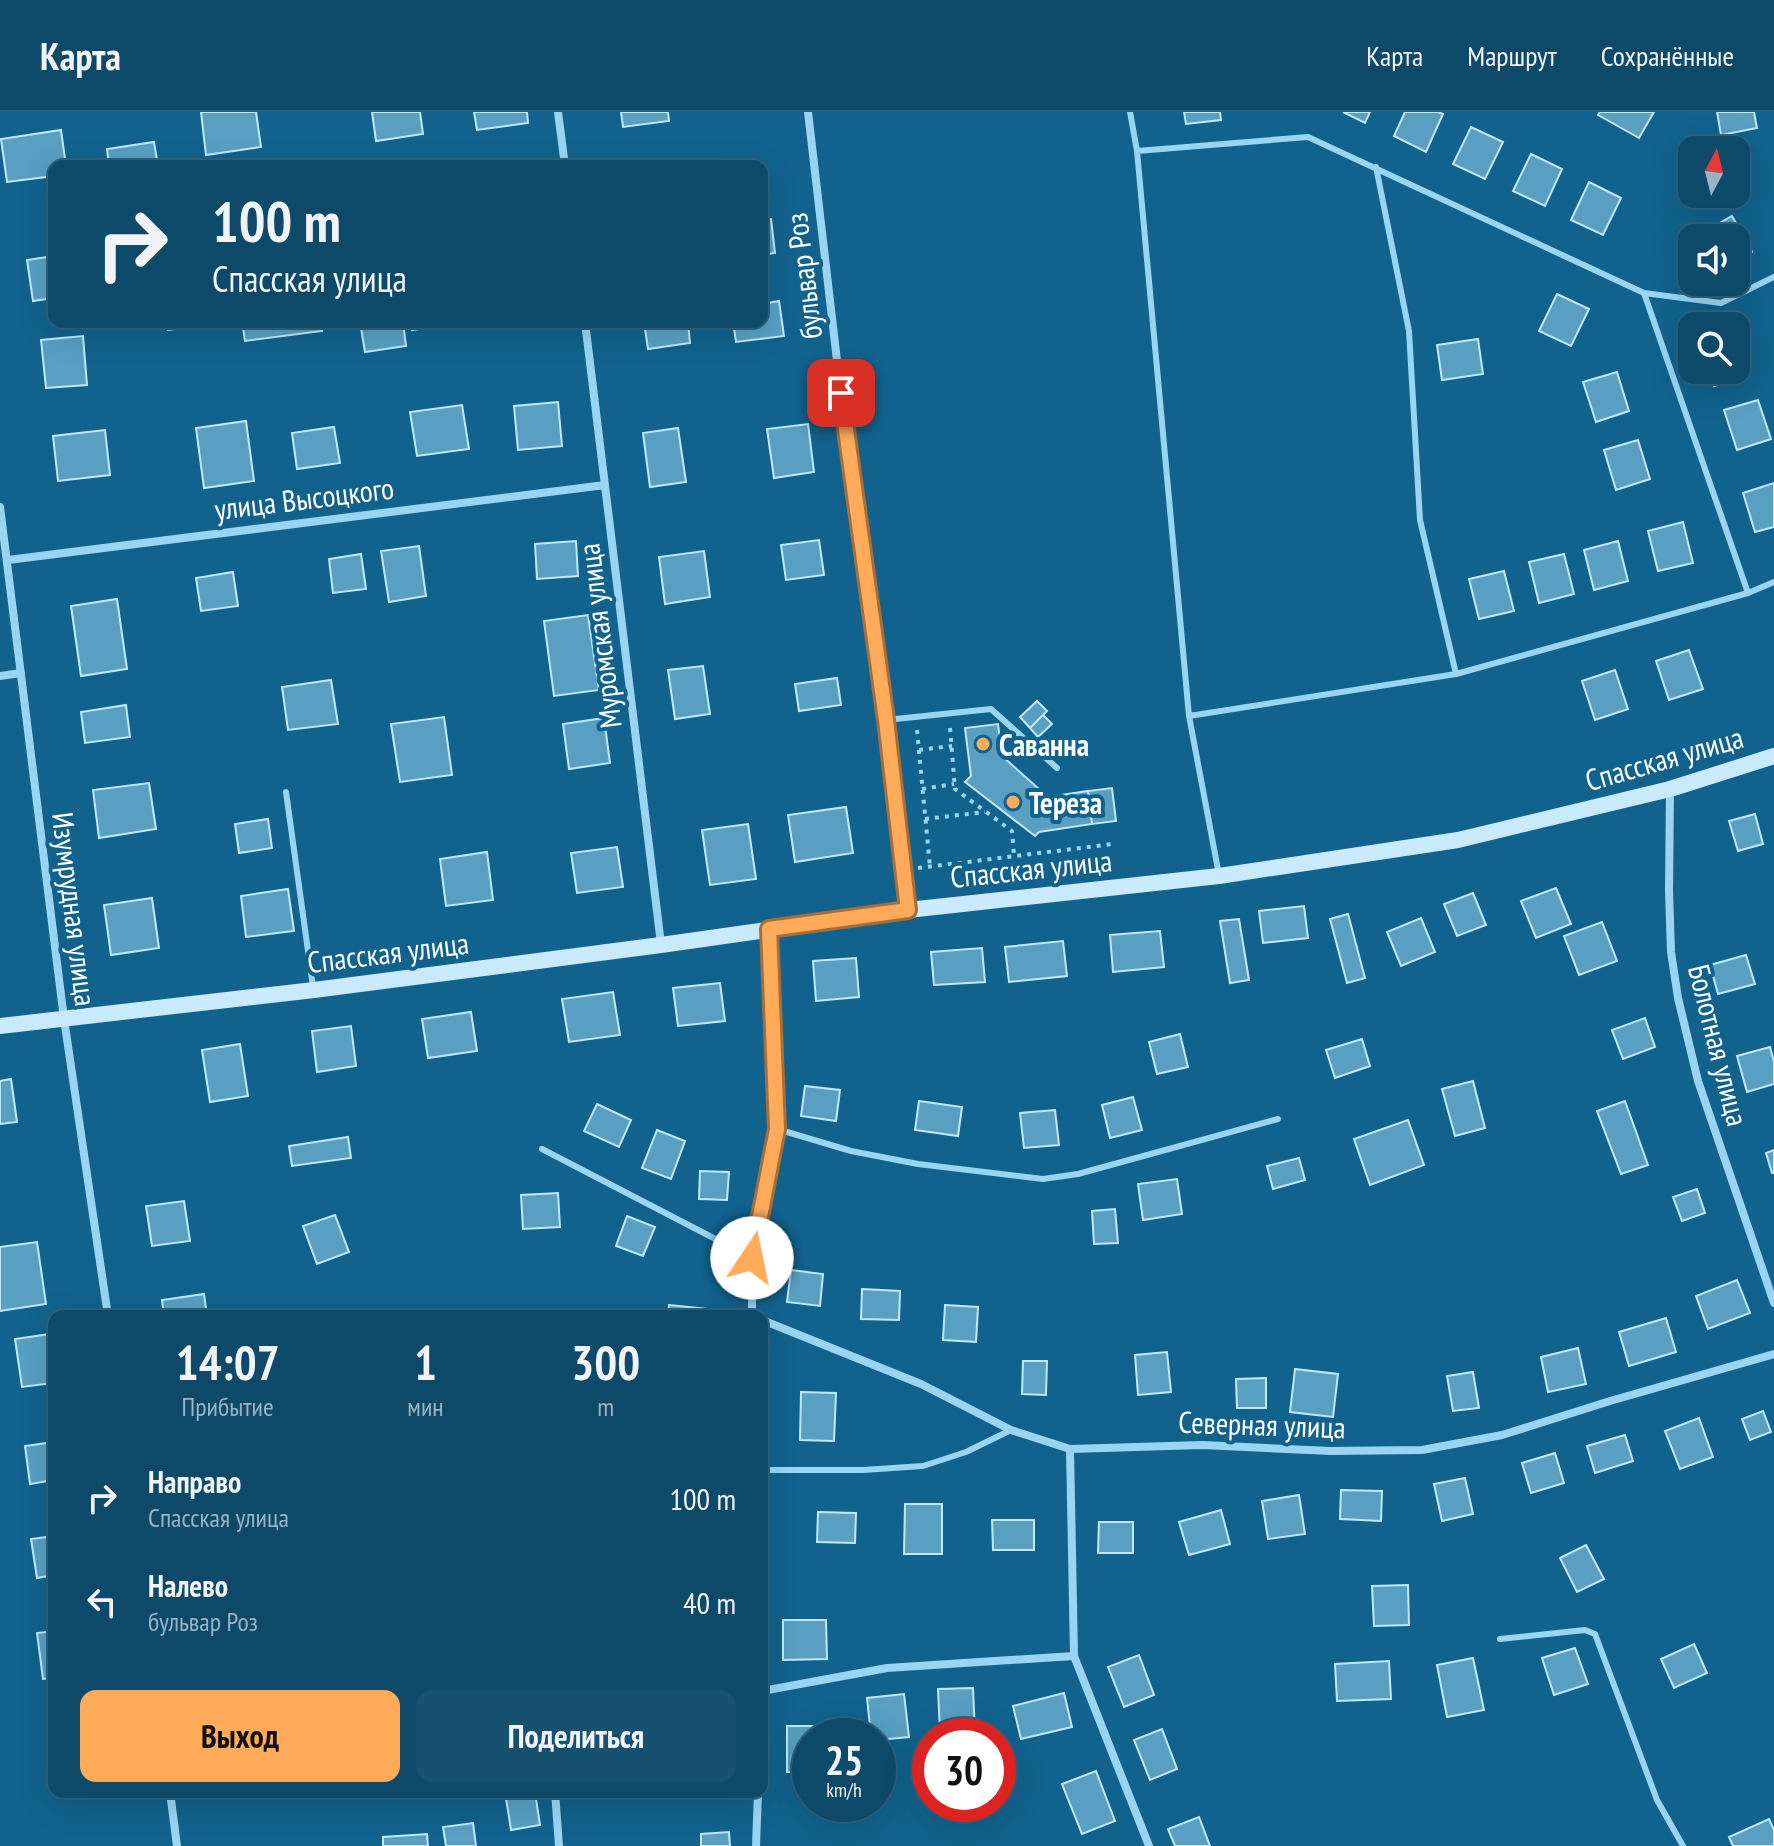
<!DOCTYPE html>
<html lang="ru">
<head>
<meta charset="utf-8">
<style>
  body { margin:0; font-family:"PT Sans Narrow",sans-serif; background:#165170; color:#f1f3f6; height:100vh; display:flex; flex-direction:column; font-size:30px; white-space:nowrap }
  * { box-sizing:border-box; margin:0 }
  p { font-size:26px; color:#9ab3c1 }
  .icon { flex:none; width:44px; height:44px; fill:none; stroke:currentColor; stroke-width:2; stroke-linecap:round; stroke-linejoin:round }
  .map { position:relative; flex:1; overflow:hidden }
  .drawer { position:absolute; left:48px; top:1198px; width:720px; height:488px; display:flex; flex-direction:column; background:#0d4a6a; border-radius:16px; box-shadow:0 8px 32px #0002,0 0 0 2px #2d627e }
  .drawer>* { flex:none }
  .guide { position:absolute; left:48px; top:48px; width:720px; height:168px; border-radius:16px; box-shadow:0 8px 32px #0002,0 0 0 2px #2d627e; background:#0d4a6a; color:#f1f3f6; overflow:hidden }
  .needle { width:52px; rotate:7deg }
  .tools { position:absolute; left:1678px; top:24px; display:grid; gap:16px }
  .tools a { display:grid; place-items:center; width:72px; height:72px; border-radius:16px; background:#0d4a6a; box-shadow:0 8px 32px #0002,0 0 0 2px #2d627e; font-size:40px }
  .speed { position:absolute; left:792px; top:1606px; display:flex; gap:16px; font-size:40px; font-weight:700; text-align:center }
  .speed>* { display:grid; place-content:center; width:104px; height:104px; border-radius:50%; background:#0d4a6a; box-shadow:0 8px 32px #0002,0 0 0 2px #2d627e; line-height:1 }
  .speed small { font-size:20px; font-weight:400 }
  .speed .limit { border:12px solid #d22; background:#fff; color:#111 }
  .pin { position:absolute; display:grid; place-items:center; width:68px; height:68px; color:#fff; margin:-34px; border-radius:16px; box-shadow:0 4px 12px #0006 }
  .me { position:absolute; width:88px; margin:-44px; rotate:11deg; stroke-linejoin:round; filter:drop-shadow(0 0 6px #0008) }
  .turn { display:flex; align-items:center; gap:28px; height:168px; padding:0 32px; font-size:36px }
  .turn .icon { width:104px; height:104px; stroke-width:2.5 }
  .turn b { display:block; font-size:56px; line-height:68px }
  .eta { display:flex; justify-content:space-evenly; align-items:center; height:136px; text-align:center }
  .eta b { font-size:48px; font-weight:800; line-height:56px }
  .button { display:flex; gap:16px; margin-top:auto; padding:16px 32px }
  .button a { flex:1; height:92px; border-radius:16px; background:#ffab5a; color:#111; font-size:32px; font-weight:800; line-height:92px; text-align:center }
  .button a+a { background:#165170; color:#f1f3f6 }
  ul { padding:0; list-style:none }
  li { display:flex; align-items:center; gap:24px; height:104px; padding:0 32px }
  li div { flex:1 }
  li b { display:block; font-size:30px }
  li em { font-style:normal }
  header { display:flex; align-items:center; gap:48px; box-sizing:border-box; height:112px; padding:0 40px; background:#0d4a6a; border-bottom:2px solid #2d627e }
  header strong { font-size:38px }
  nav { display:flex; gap:44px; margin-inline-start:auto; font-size:28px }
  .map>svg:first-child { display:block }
</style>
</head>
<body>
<header>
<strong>Карта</strong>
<nav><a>Карта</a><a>Маршрут</a><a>Сохранённые</a></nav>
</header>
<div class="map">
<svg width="1774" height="1734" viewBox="0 0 1774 1734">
  <rect width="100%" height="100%" fill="#11628d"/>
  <path fill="#589fc2" stroke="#c0e9fd" stroke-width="2" d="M 201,0 L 256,0 L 261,35 L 206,43 Z
    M 372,0 L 420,0 L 423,22 L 376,29 Z
    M 474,0 L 527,0 L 528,11 L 477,18 Z
    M 621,0 L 668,0 L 669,9 L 623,15 Z
    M 1184,0 L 1220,0 L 1221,8 L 1186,12 Z
    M 1343,0 L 1370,0 L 1365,11 Z
    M 1405,0 L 1438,0 L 1443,2 L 1426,40 L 1394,24 Z
    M 1600,0 L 1654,0 L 1639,26 L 1598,3 Z
    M 1717,0 L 1754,0 L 1757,16 L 1721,23 Z
    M 1471,15 L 1503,30 L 1485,67 L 1453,52 Z
    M 61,18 L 66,54 L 54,54 L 54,64 L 7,70 L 1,27 Z
    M 154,30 L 158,54 L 109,54 L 107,37 Z
    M 1531,42 L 1562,57 L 1545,94 L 1513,79 Z
    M 1589,70 L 1621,86 L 1603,123 L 1571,108 Z
    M 1732,104 L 1752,140 L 1736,150 L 1736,126 L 1703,126 L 1701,122 Z
    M 771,107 L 775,141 L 762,143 L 762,108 Z
    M 54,144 L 54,186 L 33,189 L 27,148 Z
    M 1557,182 L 1589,197 L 1571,234 L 1539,219 Z
    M 779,189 L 784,224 L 736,230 L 733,210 L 762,210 L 762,192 Z
    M 167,210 L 215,210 L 216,212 L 168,218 Z
    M 242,210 L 321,210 L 322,219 L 245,229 Z
    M 360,210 L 403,210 L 406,234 L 365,240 Z
    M 411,210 L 460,210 L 460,211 L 412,218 Z
    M 644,210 L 688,210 L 690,231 L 648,237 Z
    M 83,224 L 87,273 L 46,276 L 41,228 Z
    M 1478,227 L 1483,262 L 1442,268 L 1437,233 Z
    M 1736,227 L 1748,263 L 1714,274 L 1709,258 L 1736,258 Z
    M 1617,260 L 1629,299 L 1596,310 L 1583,270 Z
    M 1758,288 L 1771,327 L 1737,338 L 1724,298 Z
    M 558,290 L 562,334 L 518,338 L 514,294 Z
    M 462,293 L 469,337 L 417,344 L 410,300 Z
    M 246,309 L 254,369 L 204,376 L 196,316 Z
    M 808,312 L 814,360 L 774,366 L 767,317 Z
    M 334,315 L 340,351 L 297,357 L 292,321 Z
    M 678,316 L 686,370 L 650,375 L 643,321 Z
    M 105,318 L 110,363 L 58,369 L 53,324 Z
    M 1638,328 L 1650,367 L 1616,378 L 1604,338 Z
    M 1774,371 L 1774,415 L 1755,420 L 1743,381 Z
    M 1683,410 L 1693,451 L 1658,459 L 1648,419 Z
    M 819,428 L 824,463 L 786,468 L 781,433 Z
    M 576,429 L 578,464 L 537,467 L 535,432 Z
    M 1618,429 L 1628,469 L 1594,478 L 1584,438 Z
    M 419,434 L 426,484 L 389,490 L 381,439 Z
    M 704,439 L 710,485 L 665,492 L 659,445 Z
    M 361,442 L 366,477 L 333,481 L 329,447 Z
    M 1564,442 L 1574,482 L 1539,491 L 1529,450 Z
    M 1504,459 L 1514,499 L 1479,507 L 1469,467 Z
    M 233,460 L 238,494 L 201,499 L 196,466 Z
    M 117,487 L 127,557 L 81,564 L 71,494 Z
    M 588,503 L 599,578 L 554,584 L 544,509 Z
    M 1689,538 L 1703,577 L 1669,588 L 1656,549 Z
    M 703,554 L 710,602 L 675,607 L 668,558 Z
    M 1615,558 L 1628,597 L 1595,608 L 1582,569 Z
    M 837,566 L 841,593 L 799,599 L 795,572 Z
    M 331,568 L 338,612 L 288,618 L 282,575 Z
    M 1037,589 L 1047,599 L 1030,616 L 1020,605 Z
    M 126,593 L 130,625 L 85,631 L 81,600 Z
    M 1043,603 L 1052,612 L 1038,625 L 1030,616 Z
    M 444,605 L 452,663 L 400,670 L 391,612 Z
    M 604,606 L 610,651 L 569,657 L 563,612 Z
    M 998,612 L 1002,644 L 1048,685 L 1088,679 L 1092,712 L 1039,720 L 1035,724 L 965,670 L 971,664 L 965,616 Z
    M 149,671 L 156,717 L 99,726 L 93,678 Z
    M 1112,676 L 1116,709 L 1092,712 L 1088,679 Z
    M 846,695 L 853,741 L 795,750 L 788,703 Z
    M 1755,702 L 1763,732 L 1738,739 L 1729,709 Z
    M 268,707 L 272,736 L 239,741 L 235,712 Z
    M 748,712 L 756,767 L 710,773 L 702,718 Z
    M 617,735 L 623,775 L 577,781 L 571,741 Z
    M 487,740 L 493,788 L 446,794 L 440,747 Z
    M 1556,776 L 1571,812 L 1536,826 L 1521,789 Z
    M 288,777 L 294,819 L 246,825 L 241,784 Z
    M 1473,781 L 1486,813 L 1457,824 L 1444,792 Z
    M 152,786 L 159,836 L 111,843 L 104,793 Z
    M 1304,794 L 1308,826 L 1263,831 L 1259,799 Z
    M 1348,802 L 1365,866 L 1347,871 L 1330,807 Z
    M 1421,806 L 1435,840 L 1401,854 L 1387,820 Z
    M 1239,807 L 1249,868 L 1230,871 L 1220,809 Z
    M 1602,810 L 1617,849 L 1579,863 L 1564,824 Z
    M 1160,819 L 1164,855 L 1113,860 L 1110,823 Z
    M 1063,829 L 1067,864 L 1009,870 L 1005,835 Z
    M 982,836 L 985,870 L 934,873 L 931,840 Z
    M 1746,843 L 1755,872 L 1718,882 L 1710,853 Z
    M 856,846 L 859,885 L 816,889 L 813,849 Z
    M 720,871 L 725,909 L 678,914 L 673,876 Z
    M 613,880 L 620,923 L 569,930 L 562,887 Z
    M 471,900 L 477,939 L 428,946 L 422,907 Z
    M 1645,906 L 1655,935 L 1623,947 L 1612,918 Z
    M 351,914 L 356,954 L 317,960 L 312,919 Z
    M 1180,922 L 1188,955 L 1157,962 L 1149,930 Z
    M 1362,927 L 1370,954 L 1335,966 L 1326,938 Z
    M 240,932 L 248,984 L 210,990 L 202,938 Z
    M 1770,935 L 1774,950 L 1774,972 L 1747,980 L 1737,944 Z
    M 11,967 L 17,1010 L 0,1012 L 0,969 Z
    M 1473,969 L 1485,1016 L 1455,1024 L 1442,977 Z
    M 805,974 L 840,978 L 836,1009 L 801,1004 Z
    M 1133,985 L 1142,1018 L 1110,1026 L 1102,993 Z
    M 919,989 L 962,995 L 958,1024 L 915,1018 Z
    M 1625,989 L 1648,1053 L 1621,1062 L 1597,999 Z
    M 597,992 L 631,1008 L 619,1035 L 584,1019 Z
    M 1055,998 L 1059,1033 L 1024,1036 L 1020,1001 Z
    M 1408,1008 L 1424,1053 L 1370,1073 L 1354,1027 Z
    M 657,1018 L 685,1029 L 671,1067 L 642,1056 Z
    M 348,1025 L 351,1046 L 292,1054 L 289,1034 Z
    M 1774,1038 L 1774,1061 L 1772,1061 L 1766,1041 Z
    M 1299,1046 L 1305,1068 L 1273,1077 L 1267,1054 Z
    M 700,1059 L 729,1060 L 727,1088 L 699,1087 Z
    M 1177,1067 L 1182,1102 L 1143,1108 L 1138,1072 Z
    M 1697,1077 L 1705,1101 L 1682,1109 L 1673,1085 Z
    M 558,1081 L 560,1115 L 523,1117 L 521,1083 Z
    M 184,1089 L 190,1129 L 152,1134 L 146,1094 Z
    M 1115,1097 L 1118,1131 L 1094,1132 L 1092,1099 Z
    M 335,1103 L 349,1140 L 317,1152 L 303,1114 Z
    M 627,1104 L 655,1115 L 643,1144 L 616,1134 Z
    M 37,1130 L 46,1192 L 0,1199 L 0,1135 Z
    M 791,1158 L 823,1162 L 820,1194 L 787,1190 Z
    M 1737,1168 L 1750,1201 L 1708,1217 L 1696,1184 Z
    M 862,1177 L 900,1179 L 899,1208 L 861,1207 Z
    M 204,1182 L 207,1204 L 164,1204 L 162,1188 Z
    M 669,1193 L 717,1198 L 717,1204 L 668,1204 Z
    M 945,1193 L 978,1195 L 976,1230 L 943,1228 Z
    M 1666,1206 L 1676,1240 L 1629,1254 L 1619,1220 Z
    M 50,1222 L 54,1271 L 22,1275 L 15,1227 Z
    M 1578,1236 L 1586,1272 L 1548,1280 L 1541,1245 Z
    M 1167,1240 L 1171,1280 L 1138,1283 L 1135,1243 Z
    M 1023,1249 L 1047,1249 L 1046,1283 L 1022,1282 Z
    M 1295,1257 L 1338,1262 L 1333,1305 L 1290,1300 Z
    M 1473,1260 L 1479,1296 L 1453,1299 L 1447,1264 Z
    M 1266,1266 L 1266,1296 L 1237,1296 L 1236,1267 Z
    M 801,1280 L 836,1281 L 834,1329 L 800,1328 Z
    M 1763,1299 L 1771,1320 L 1750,1328 L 1742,1307 Z
    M 1699,1306 L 1713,1345 L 1680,1357 L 1665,1319 Z
    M 1625,1323 L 1633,1349 L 1595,1361 L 1587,1334 Z
    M 54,1330 L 54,1368 L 30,1372 L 25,1334 Z
    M 1555,1341 L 1564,1371 L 1531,1381 L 1522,1351 Z
    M 1465,1366 L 1473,1402 L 1442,1409 L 1434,1372 Z
    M 1341,1378 L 1382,1379 L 1381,1409 L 1340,1407 Z
    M 1299,1383 L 1305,1422 L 1268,1427 L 1262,1389 Z
    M 905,1392 L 942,1392 L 942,1442 L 904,1442 Z
    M 1221,1398 L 1230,1432 L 1189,1443 L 1179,1410 Z
    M 818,1400 L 856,1401 L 855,1431 L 817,1430 Z
    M 992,1408 L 1034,1408 L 1034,1438 L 993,1438 Z
    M 1099,1410 L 1133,1410 L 1133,1441 L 1098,1441 Z
    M 54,1424 L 54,1463 L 37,1466 L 31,1427 Z
    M 1586,1433 L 1604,1467 L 1577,1480 L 1560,1446 Z
    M 1408,1473 L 1409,1513 L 1374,1514 L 1372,1474 Z
    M 783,1508 L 826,1508 L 827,1547 L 783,1548 Z
    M 54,1519 L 54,1566 L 43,1567 L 37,1521 Z
    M 1694,1532 L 1707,1561 L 1674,1576 L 1661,1547 Z
    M 1575,1536 L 1588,1572 L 1554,1583 L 1542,1546 Z
    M 1139,1543 L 1154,1583 L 1124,1595 L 1108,1555 Z
    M 1473,1546 L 1484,1598 L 1447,1605 L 1437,1553 Z
    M 1389,1549 L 1391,1587 L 1337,1589 L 1335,1552 Z
    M 973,1576 L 975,1620 L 940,1621 L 938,1577 Z
    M 1064,1581 L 1072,1615 L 1021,1627 L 1013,1594 Z
    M 904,1582 L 909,1625 L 878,1628 L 878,1624 L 871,1624 L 867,1586 Z
    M 787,1614 L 824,1614 L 824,1624 L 810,1624 L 810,1660 L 787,1660 Z
    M 1162,1617 L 1177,1657 L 1150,1668 L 1134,1628 Z
    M 1096,1659 L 1115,1709 L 1082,1722 L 1062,1672 Z
    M 505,1680 L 535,1680 L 540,1713 L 511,1718 Z
    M 1199,1705 L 1210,1734 L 1175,1734 L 1168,1717 Z
    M 1769,1707 L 1774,1718 L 1774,1734 L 1733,1734 L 1729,1725 Z
    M 473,1711 L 476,1734 L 446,1734 L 443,1715 Z
    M 729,1720 L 730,1734 L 701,1734 L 701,1722 Z
    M 427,1722 L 428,1734 L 383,1734 L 383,1725 Z"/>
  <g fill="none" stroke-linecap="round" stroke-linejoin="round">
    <path stroke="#99d5f2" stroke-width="4" stroke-dasharray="4 6" stroke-linecap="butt" d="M 950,616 L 955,677 L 1012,719 L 1014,744
      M 917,618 L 930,755
      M 919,638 L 952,634
      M 922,677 L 954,672
      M 925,707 L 985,700
      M 918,756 L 1113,732"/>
    <path stroke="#99d5f2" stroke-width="6" d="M 1130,0 L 1137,39 L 1189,604 L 1219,763
      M 1137,39 L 1308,25 L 1644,181 L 1721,191 L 1774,165
      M 1376,55 L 1409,219 L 1420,408 L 1456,562 L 1748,481 L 1774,470
      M 1644,181 L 1748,481
      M 1189,604 L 1456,562
      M 886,608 L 991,597 L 1057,656
      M 286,680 L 313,875
      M 777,1017 L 851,1039 L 918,1052 L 1043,1067 L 1078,1062 L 1278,1007
      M 542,1037 L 752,1146
      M 762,1358 L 863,1358 L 923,1354 L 966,1340 L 1011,1318
      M 1500,1527 L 1585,1518 L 1595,1522 L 1657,1688 L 1683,1734"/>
    <path stroke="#99d5f2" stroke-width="8" d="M 558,0 L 565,54
      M 808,0 L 848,343 L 886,608 L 908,798
      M 585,210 L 661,832
      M 0,395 L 64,907 L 108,1204
      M 8,448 L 605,373
      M 0,564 L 21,561
      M 1670,677 L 1669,778 L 1671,840 L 1678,886 L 1698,969 L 1774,1191
      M 752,1204 L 752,1146 L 777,1017 L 769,817
      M 762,1208 L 921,1272 L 1011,1318 L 1070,1337 L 1202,1333 L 1330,1339 L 1422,1338 L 1502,1323 L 1610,1289 L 1774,1242
      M 1070,1337 L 1074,1544 L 1149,1734
      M 762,1563 L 762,1582
      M 762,1579 L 887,1556 L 1074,1544
      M 170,1680 L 177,1734
      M 555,1680 L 559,1734
      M 756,1734 L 758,1680"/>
    <path stroke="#c8eafc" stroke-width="16" d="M 0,914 L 314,878 L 661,833 L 908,798 L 1219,764 L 1458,728 L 1670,677 L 1774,644"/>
  </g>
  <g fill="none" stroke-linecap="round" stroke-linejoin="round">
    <g stroke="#a66f3a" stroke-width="20">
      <path id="route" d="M 752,1146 L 777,1017 L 769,817 L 908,798 L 886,608 L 841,281"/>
    </g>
    <use href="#route" stroke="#ffab5a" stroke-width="14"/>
  </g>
  <g fill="#ffab5a" stroke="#11628d" stroke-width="3">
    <circle cx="983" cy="632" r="8"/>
    <circle cx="1013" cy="690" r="8"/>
  </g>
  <g text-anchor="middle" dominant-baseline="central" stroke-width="8" stroke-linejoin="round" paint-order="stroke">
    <g font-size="30" fill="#fff" stroke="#11628d">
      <text transform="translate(803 164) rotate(-97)">бульвар Роз</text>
      <text transform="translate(304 386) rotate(-7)">улица Высоцкого</text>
      <text transform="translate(599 524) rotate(-97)">Муромская улица</text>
      <text transform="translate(1664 646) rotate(-16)">Спасская улица</text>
      <text transform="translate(1031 756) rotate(-6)">Спасская улица</text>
      <text transform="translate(75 797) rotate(83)">Изумрудная улица</text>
      <text transform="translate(388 840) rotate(-7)">Спасская улица</text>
      <text transform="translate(1719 933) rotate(76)">Болотная улица</text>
      <text transform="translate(1262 1312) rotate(2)">Северная улица</text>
    </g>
    <g font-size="30" font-weight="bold" fill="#fff" stroke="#11628d" text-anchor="start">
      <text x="999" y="632">Саванна</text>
      <text x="1029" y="690">Тереза</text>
    </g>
  </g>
</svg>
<div class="tools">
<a><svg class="needle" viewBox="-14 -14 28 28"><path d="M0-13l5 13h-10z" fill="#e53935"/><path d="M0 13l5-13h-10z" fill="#9ab3c1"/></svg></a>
<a><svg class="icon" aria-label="sound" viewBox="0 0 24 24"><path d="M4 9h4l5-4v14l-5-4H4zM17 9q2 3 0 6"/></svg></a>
<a><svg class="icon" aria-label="search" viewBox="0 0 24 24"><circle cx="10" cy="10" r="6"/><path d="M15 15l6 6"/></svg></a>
</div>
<div class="speed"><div>25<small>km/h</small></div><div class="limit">30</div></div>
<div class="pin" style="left:841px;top:281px;background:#d93025"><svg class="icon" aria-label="arrive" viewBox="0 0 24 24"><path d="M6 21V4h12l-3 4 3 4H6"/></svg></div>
<svg class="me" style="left:752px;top:1146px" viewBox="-20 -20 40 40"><circle r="19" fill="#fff"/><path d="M0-13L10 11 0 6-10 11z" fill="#ffab5a"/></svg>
<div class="guide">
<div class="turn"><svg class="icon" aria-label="right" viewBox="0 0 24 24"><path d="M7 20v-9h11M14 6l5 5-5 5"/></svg><div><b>100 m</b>Спасская улица</div></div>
</div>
<section class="drawer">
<div class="eta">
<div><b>14:07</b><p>Прибытие</p></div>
<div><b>1</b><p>мин</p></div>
<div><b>300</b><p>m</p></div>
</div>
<ul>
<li><svg class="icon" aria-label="right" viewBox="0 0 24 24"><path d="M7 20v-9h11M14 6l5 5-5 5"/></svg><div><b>Направо</b><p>Спасская улица</p></div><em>100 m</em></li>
<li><svg class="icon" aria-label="left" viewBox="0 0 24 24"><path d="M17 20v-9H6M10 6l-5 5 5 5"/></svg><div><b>Налево</b><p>бульвар Роз</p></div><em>40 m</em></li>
</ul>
<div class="button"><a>Выход</a><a>Поделиться</a></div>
</section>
</div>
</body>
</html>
